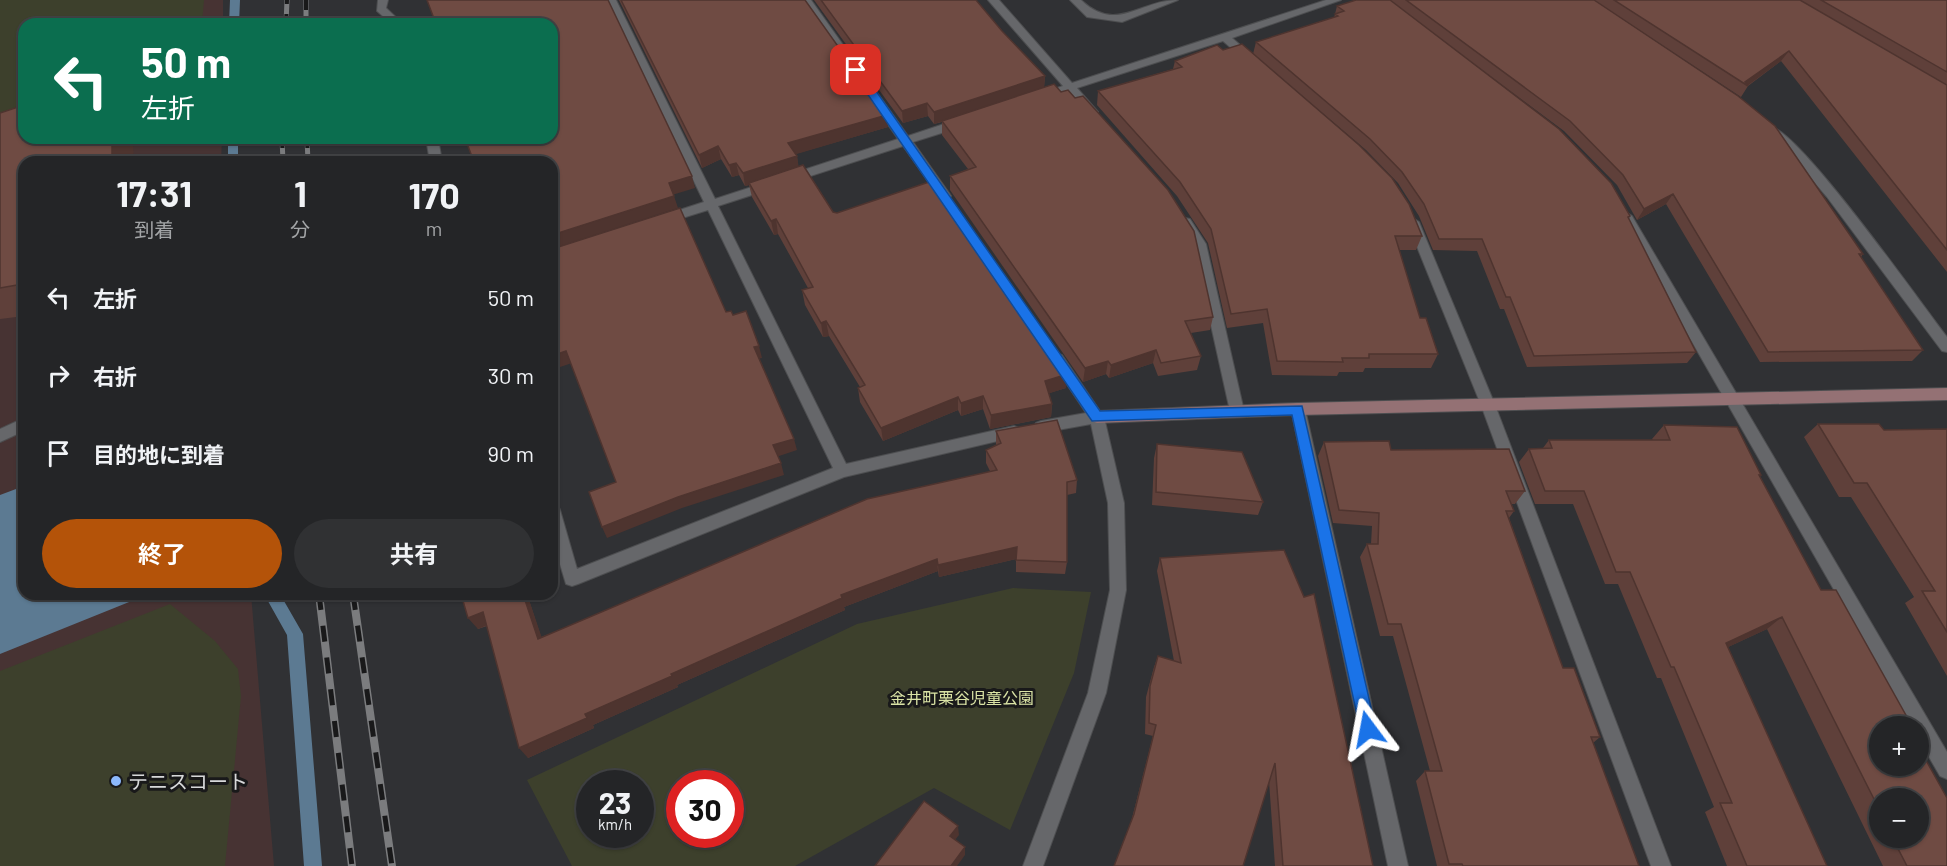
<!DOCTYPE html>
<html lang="ja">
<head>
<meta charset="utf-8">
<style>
  body { margin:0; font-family:Barlow,"Noto Sans JP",sans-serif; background:#303133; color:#f1f3f6; height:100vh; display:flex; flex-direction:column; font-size:22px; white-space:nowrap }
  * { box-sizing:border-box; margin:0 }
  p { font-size:20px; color:#a3a5a7 }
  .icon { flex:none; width:33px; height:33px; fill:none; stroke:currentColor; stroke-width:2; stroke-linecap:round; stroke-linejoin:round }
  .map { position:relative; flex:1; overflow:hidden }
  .side { position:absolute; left:18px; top:156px; width:540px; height:444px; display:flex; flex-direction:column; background:#242527; border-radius:18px; box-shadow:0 2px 4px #0004,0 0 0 2px #414244 }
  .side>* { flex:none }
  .guide { position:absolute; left:18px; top:18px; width:540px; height:126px; border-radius:18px; box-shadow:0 2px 4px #0004,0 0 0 2px #414244; background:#0b6e4f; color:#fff; overflow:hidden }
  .tools { position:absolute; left:1869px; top:716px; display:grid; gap:12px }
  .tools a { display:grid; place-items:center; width:60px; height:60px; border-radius:50%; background:#242527; box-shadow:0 2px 4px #0004,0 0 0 2px #414244; font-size:30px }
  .speed { position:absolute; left:576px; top:770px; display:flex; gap:12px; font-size:30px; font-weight:700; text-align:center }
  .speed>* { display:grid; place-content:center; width:78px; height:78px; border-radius:50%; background:#242527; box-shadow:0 2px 4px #0004,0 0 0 2px #414244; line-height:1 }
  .speed small { font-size:15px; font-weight:400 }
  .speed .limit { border:9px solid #d22; background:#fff; color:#111 }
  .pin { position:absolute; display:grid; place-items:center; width:51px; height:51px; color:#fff; margin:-26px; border-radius:12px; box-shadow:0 3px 9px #0006 }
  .me { position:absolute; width:66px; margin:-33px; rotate:347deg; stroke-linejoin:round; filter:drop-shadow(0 0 4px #0008) }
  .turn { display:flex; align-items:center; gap:21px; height:126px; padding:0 24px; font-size:27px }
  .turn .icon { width:78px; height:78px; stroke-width:2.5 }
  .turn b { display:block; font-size:42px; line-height:51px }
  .eta { display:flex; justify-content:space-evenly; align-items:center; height:102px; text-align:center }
  .eta b { font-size:36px; font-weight:700; line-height:42px }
  .button { display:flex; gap:12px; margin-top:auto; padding:12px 24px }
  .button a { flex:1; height:69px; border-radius:36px; background:#b45309; color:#fff; font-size:24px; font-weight:700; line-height:69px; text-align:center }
  .button a+a { background:#303133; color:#f1f3f6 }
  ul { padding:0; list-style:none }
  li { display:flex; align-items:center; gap:18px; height:78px; padding:0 24px }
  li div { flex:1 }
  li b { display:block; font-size:22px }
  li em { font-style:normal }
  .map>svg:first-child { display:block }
</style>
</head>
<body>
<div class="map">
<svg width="1947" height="866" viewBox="0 0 1947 866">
  <rect width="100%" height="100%" fill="#303134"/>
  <path fill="#473333" d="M 0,0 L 223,0 L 223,24 L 24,24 L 24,138 L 222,138 L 221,162 L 24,162 L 24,594 L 251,594 L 274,866 L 0,866 Z"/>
  <path fill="#3d402c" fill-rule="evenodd" d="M 0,0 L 204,0 L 202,24 L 24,24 L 24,115 L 0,120 Z
    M 1013,588 L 1091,592 L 1074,673 L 1010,830 L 934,788 L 795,866 L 572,866 L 527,780 L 857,624 ZM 590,783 L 640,783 L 640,834 L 590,834 ZM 680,783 L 730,783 L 730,834 L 680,834 Z
    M 170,604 L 215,641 L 238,669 L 241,696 L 225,866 L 0,866 L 0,671 Z"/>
  <path fill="#5c7a92" d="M 24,486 L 24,594 L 149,594 L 0,654 L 0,495 Z"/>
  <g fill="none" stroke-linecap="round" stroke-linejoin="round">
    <path fill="#5c7a92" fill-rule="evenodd" d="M 230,0 L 240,0 L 239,24 L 229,24 Z
      M 228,138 L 238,138 L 238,162 L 228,162 Z
      M 264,594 L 280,594 L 303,634 L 322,866 L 304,866 L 287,635 Z"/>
    <g stroke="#4d4e50" stroke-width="2">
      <path id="lane" d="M 24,418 L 24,431 L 0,442 L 0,429 Z"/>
    </g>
    <g stroke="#4d4e50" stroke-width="2">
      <path id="street" d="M 378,0 L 388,0 L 386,8 L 403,24 L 392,24 L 377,11 Z
        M 606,0 L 616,0 L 715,199 L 898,139 L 801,0 L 811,0 L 908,136 L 956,120 L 964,120 L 964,126 L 913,142 L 949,193 L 951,196 L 949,199 L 941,199 L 903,146 L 718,206 L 846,464 L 1014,426 L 1019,428 L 1021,432 L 1019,436 L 844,477 L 578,584 L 572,586 L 566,584 L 552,538 L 552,503 L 558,505 L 560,510 L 577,569 L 833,468 L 708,210 L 663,224 L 657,220 L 658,217 L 704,202 Z
        M 988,0 L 999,0 L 1072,83 L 1326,0 L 1341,0 L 1232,38 L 1253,56 L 1253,60 L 1245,60 L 1223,41 L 1077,88 L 1098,112 L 1092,116 L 1088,115 L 1068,92 L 1040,101 L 1036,99 L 1036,95 L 1063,86 Z
        M 1070,0 L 1081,0 C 1117,34 1139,0 1178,0 L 1122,22 L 1087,17 Z
        M 1772,127 C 1803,136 1920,302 1947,337 L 1947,352 L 1942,351 L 1827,197 L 1784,147 L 1768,134 L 1768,128 Z
        M 426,138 L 438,138 L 441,156 L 439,162 L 427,162 L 429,156 Z
        M 1626,212 L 1632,216 L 1947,752 L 1947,779 L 1940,776 L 1918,738 L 1918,726 L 1912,726 L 1620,216 Z
        M 1185,218 L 1190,219 L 1206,244 L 1244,411 L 1242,415 L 1232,415 L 1230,411 L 1193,244 L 1179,222 Z
        M 1413,218 L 1419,222 L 1495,405 L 1671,866 L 1651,866 L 1481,405 L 1407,222 Z
        M 1057,354 L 1062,355 L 1104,417 L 1124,503 L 1126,590 L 1106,693 L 1043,866 L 1023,866 L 1088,693 L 1110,590 L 1108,503 L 1091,424 L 1041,433 L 1036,431 L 1034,427 L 1036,423 L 1041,421 L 1086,413 L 1050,359 Z
        M 1298,403 L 1303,405 L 1305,409 L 1408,866 L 1388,866 L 1291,409 L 1293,405 Z"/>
    </g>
    <g stroke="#4d4e50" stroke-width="2">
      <path id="secondary" d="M 1947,388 L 1947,400 L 1298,415 L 1097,423 L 1092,421 L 1090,417 L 1092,413 L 1097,411 L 1298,403 Z"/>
    </g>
    <use href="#lane" fill="#66676a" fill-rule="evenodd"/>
    <use href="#street" fill="#66676a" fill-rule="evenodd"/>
    <use href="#secondary" fill="#947174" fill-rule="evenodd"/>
    <g stroke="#7b7c7e" stroke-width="5">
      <path id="rail-far1" d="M 306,0 L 306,24
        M 286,24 L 287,0
        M 282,138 L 283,162
        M 307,138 L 308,162"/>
    </g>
    <g stroke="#7b7c7e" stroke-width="8">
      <path id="rail" d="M 319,594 L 352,866
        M 353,594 L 392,866"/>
    </g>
    <use href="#rail-far1" stroke="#19191a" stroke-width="4" stroke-dasharray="10" stroke-linecap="butt"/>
    <use href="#rail" stroke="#19191a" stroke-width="5" stroke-dasharray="16" stroke-linecap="butt"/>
  </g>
  <path fill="#5f403a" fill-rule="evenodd" d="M 619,0 L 805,0 L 888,127 L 795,154 L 797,156 L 798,167 L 833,212 L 1066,388 L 1049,393 L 1052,404 L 1051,417 L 990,429 L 983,409 L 961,416 L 958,410 L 883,441 L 860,402 L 858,388 L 860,387 L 829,336 L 823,337 L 805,305 L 802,290 L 808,288 L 778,234 L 774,235 L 752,197 L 749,185 L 745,186 L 739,175 L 732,177 L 721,159 L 702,168 Z
    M 814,0 L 976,0 L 1002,31 L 1045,76 L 1044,87 L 1213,317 L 1210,330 L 1191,333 L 1201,356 L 1197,370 L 1158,376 L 1153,363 L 1109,378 L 1106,374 L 1083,382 L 950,190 L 950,176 L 968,169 L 942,135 L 942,122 L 934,124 L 928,116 L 903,123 Z
    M 1356,0 L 1947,0 L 1947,272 L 1781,61 L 1748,86 L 1741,97 L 1618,16 L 1863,254 L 1861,257 L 1923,350 L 1912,361 L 1760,362 L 1666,204 L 1637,220 L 1617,185 L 1564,131 L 1467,59 L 1630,216 L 1629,219 L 1696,352 L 1687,363 L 1527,367 L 1504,309 L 1500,309 L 1477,251 L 1433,250 L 1419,216 L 1398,183 L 1366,150 L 1253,54 L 1256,42 L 1334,18 L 1337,6 Z
    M 1175,61 L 1422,236 L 1416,250 L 1399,250 L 1420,318 L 1438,354 L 1431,368 L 1365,368 L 1363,372 L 1339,372 L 1337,376 L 1272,375 L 1263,323 L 1227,328 L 1208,243 L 1177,196 L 1097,105 L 1098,91 L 1173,69 Z
    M 0,113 L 133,143 L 24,162 L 24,316 L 0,319 Z
    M 1818,424 L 1884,430 L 1947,429 L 1947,676 L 1905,603 L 1914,597 L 1851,497 L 1839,497 L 1804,437 Z
    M 1664,425 L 1761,475 L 1760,476 L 1947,866 L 1883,866 L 1767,629 L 1728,647 L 1827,866 L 1727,866 L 1705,812 L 1714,807 L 1661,678 L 1657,678 L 1618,584 L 1605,584 L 1573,504 L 1535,504 L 1519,462 L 1529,449 L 1543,448 L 1549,440 L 1653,440 L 1652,439 ZM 1880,798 L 1918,837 L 1880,837 Z
    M 996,431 L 1077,480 L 1076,493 L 1067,495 L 1067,562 L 1065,574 L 1016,572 L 1016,559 L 939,577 L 938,571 L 844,607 L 845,610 L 677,685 L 678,687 L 593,725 L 594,728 L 528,758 L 487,626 L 478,629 L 461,594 L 527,594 L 541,637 L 990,471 L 986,463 L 986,450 L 996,445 Z
    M 1324,442 L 1391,450 L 1525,491 L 1515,504 L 1511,504 L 1514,511 L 1509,518 L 1563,668 L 1600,737 L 1593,743 L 1639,866 L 1437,866 L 1416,781 L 1425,771 L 1430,771 L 1393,636 L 1380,636 L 1360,557 L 1367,544 L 1371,544 L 1372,526 L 1333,523 L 1318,456 Z
    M 1157,444 L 1263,502 L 1258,515 L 1152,505 L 1154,458 Z
    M 1160,558 L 1373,866 L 1275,866 L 1269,781 L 1131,822 L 1153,736 L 1145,734 L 1146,697 L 1154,667 L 1158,656 L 1174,661 L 1157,571 Z"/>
  <path fill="#4e342f" d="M 1789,51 L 1781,61 L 1747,86 L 1745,82 Z
    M 1045,76 L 1044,89 L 934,124 L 934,112 Z
    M 927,103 L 928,116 L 903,123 L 902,111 Z
    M 887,115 L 888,127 L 790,156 L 788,143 Z
    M 112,138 L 129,138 L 133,143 L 134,162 L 112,162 Z
    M 718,146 L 721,159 L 702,168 L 699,155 Z
    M 797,156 L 799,169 L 749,183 L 749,185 L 745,186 L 743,173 Z
    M 736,163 L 739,175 L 732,177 L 729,165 Z
    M 692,176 L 695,188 L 672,195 L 669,183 Z
    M 1673,194 L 1666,204 L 1637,220 L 1644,209 Z
    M 674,196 L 678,208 L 552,249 L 552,235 Z
    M 776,219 L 778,234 L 774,235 L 771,221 Z
    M 24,282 L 24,292 L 17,285 Z
    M 826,321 L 829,336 L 823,337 L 821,323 Z
    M 759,346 L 762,358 L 757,359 L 754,347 Z
    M 1156,350 L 1153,363 L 1109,378 L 1111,365 Z
    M 566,351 L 572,363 L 557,368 L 552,358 L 552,356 Z
    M 1108,361 L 1106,374 L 1083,382 L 1085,368 Z
    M 1068,374 L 1066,388 L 1044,395 L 1045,381 Z
    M 983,396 L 983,409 L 961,416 L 961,403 Z
    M 958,397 L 958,410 L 883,441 L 881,428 Z
    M 1052,404 L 1051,417 L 990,429 L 991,415 Z
    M 794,439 L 797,450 L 776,457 L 773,445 Z
    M 781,463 L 784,475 L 682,508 L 607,538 L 602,527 L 678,497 Z
    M 1017,547 L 1016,559 L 939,577 L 938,565 Z
    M 937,559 L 938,571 L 844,607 L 845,610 L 677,685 L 678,687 L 593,725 L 594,728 L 528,758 L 519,748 L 585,714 L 841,595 Z
    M 523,594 L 527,594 L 546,650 L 538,639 Z
    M 483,612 L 492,623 L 478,629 L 468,618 Z
    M 1782,617 L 1767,629 L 1711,655 L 1726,643 Z
    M 958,826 L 959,835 L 951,845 L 950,836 Z
    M 965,847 L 965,855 L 957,866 L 951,866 Z"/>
  <path fill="#6f4b43" stroke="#4e342f" stroke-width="1.5" d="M 427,0 L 608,0 L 692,176 L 669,183 L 674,196 L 552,235 L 552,162 L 474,162 L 465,138 L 552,138 L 552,24 L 436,24 Z
    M 621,0 L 805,0 L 887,115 L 788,143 L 797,156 L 743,173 L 736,163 L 729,165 L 718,146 L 699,155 Z
    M 821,0 L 976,0 L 1002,31 L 1045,76 L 934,112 L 927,103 L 902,111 Z
    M 1356,0 L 1390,0 L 1559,129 L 1611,183 L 1630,216 L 1628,217 L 1696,352 L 1534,356 L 1510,297 L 1506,297 L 1482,239 L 1439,239 L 1424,204 L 1402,172 L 1370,139 L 1256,42 L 1338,16 L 1335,14 L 1344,11 L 1337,6 Z
    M 1406,0 L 1594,0 L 1738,96 L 1775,126 L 1863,254 L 1859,254 L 1923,350 L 1768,352 L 1673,194 L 1644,209 L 1623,175 L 1570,121 Z
    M 1614,0 L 1800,0 L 1947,85 L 1947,250 L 1789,51 L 1745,82 L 1748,86 Z
    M 1821,0 L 1947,0 L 1947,72 Z
    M 1242,44 L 1359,145 L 1392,178 L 1409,204 L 1422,236 L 1395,236 L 1420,318 L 1426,318 L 1438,354 L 1369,354 L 1369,358 L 1342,358 L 1343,362 L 1277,361 L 1267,309 L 1231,314 L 1211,229 L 1180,182 L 1098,91 L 1182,67 L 1175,61 L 1217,45 L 1223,50 Z
    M 1054,84 L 1061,92 L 1068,90 L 1075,98 L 1083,96 L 1168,190 L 1194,231 L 1213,317 L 1185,321 L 1201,356 L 1161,363 L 1156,350 L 1111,365 L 1108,361 L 1085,368 L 950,176 L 976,167 L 942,121 Z
    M 24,105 L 24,138 L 112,138 L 112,162 L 24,162 L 24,282 L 17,285 L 0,288 L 0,113 Z
    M 803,165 L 833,212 L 837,213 L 935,180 L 1068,374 L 1045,381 L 1052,404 L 991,415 L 983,396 L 961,403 L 958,397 L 881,428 L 858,388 L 865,385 L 826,321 L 821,323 L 802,290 L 813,287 L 776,219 L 771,221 L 749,183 Z
    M 680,208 L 726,312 L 731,311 L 733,315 L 746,311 L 759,346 L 754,347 L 794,439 L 773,445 L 781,463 L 678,497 L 602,527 L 589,492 L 616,482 L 566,351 L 552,356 L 552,249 Z
    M 1057,420 L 1077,480 L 1067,482 L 1067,562 L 1016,560 L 1017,547 L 938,565 L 937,559 L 841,595 L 842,598 L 671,674 L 672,676 L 585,714 L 587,718 L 519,748 L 483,612 L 468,618 L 461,594 L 523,594 L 538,639 L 867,499 L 997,470 L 986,450 L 1001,443 L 996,431 Z
    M 1818,424 L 1879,424 L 1884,430 L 1947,429 L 1947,632 L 1922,591 L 1935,591 L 1867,483 L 1854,483 Z
    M 1664,425 L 1737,427 L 1761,475 L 1759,475 L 1821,590 L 1836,590 L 1912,726 L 1880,726 L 1880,765 L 1918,765 L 1918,746 L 1947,798 L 1947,866 L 1907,866 L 1892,837 L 1918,837 L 1918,798 L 1880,798 L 1880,811 L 1782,617 L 1726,643 L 1827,866 L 1747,866 L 1720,803 L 1732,803 L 1674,667 L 1671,667 L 1630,572 L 1616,572 L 1584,491 L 1545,491 L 1529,449 L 1552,448 L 1549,440 L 1670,440 Z
    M 1389,441 L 1391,450 L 1509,449 L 1525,491 L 1506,491 L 1514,511 L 1506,511 L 1563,668 L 1574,668 L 1600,737 L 1591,737 L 1639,866 L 1463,866 L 1462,864 L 1449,864 L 1425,771 L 1442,771 L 1401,624 L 1388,624 L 1367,544 L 1378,544 L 1379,513 L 1339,510 L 1324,442 Z
    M 1157,444 L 1242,452 L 1263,502 L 1156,492 Z
    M 1284,550 L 1304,597 L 1314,594 L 1373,866 L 1283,866 L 1275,763 L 1243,866 L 1114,866 L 1134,814 L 1156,725 L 1149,723 L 1150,686 L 1158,656 L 1181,663 L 1160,558 Z
    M 924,801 L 958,826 L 950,836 L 965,847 L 951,866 L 875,866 Z"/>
  <path fill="#1a73e8" stroke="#114b97" stroke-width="1.5" d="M 852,68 L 860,68 L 1100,411 L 1302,406 L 1376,729 L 1374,735 L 1368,737 L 1362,735 L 1360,729 L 1292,415 L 1092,421 L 851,70 Z"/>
  <circle fill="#8cb9fc" stroke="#19191a" stroke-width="2" cx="116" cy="781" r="6"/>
  <g text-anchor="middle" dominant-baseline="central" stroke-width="6" stroke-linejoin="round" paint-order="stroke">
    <g font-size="16" fill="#dae3a5" stroke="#19191a">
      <text x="962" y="697">金井町栗谷児童公園</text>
    </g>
    <g font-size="20" fill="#d7d8d9" stroke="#19191a" text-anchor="start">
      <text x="128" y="781">テニスコート</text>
    </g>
  </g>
</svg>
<div class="tools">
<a>+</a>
<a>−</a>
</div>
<div class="speed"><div>23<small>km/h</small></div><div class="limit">30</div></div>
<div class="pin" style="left:856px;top:70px;background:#d93025"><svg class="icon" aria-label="arrive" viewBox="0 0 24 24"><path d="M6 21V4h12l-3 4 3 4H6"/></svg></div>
<svg class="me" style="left:1368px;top:729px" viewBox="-20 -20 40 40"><path d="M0-17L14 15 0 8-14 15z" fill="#1a73e8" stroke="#fff" stroke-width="4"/></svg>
<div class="guide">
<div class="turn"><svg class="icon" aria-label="left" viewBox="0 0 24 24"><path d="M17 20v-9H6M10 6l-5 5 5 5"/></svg><div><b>50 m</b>左折</div></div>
</div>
<section class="side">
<div class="eta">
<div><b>17:31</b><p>到着</p></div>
<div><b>1</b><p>分</p></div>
<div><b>170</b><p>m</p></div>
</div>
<ul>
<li><svg class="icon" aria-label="left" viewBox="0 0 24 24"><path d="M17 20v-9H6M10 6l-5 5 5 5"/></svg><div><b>左折</b></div><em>50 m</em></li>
<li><svg class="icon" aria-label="right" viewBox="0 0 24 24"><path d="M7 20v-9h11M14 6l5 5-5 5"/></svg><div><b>右折</b></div><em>30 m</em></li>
<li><svg class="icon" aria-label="arrive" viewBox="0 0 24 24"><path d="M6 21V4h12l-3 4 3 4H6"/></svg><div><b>目的地に到着</b></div><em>90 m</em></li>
</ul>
<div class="button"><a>終了</a><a>共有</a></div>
</section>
</div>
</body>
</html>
